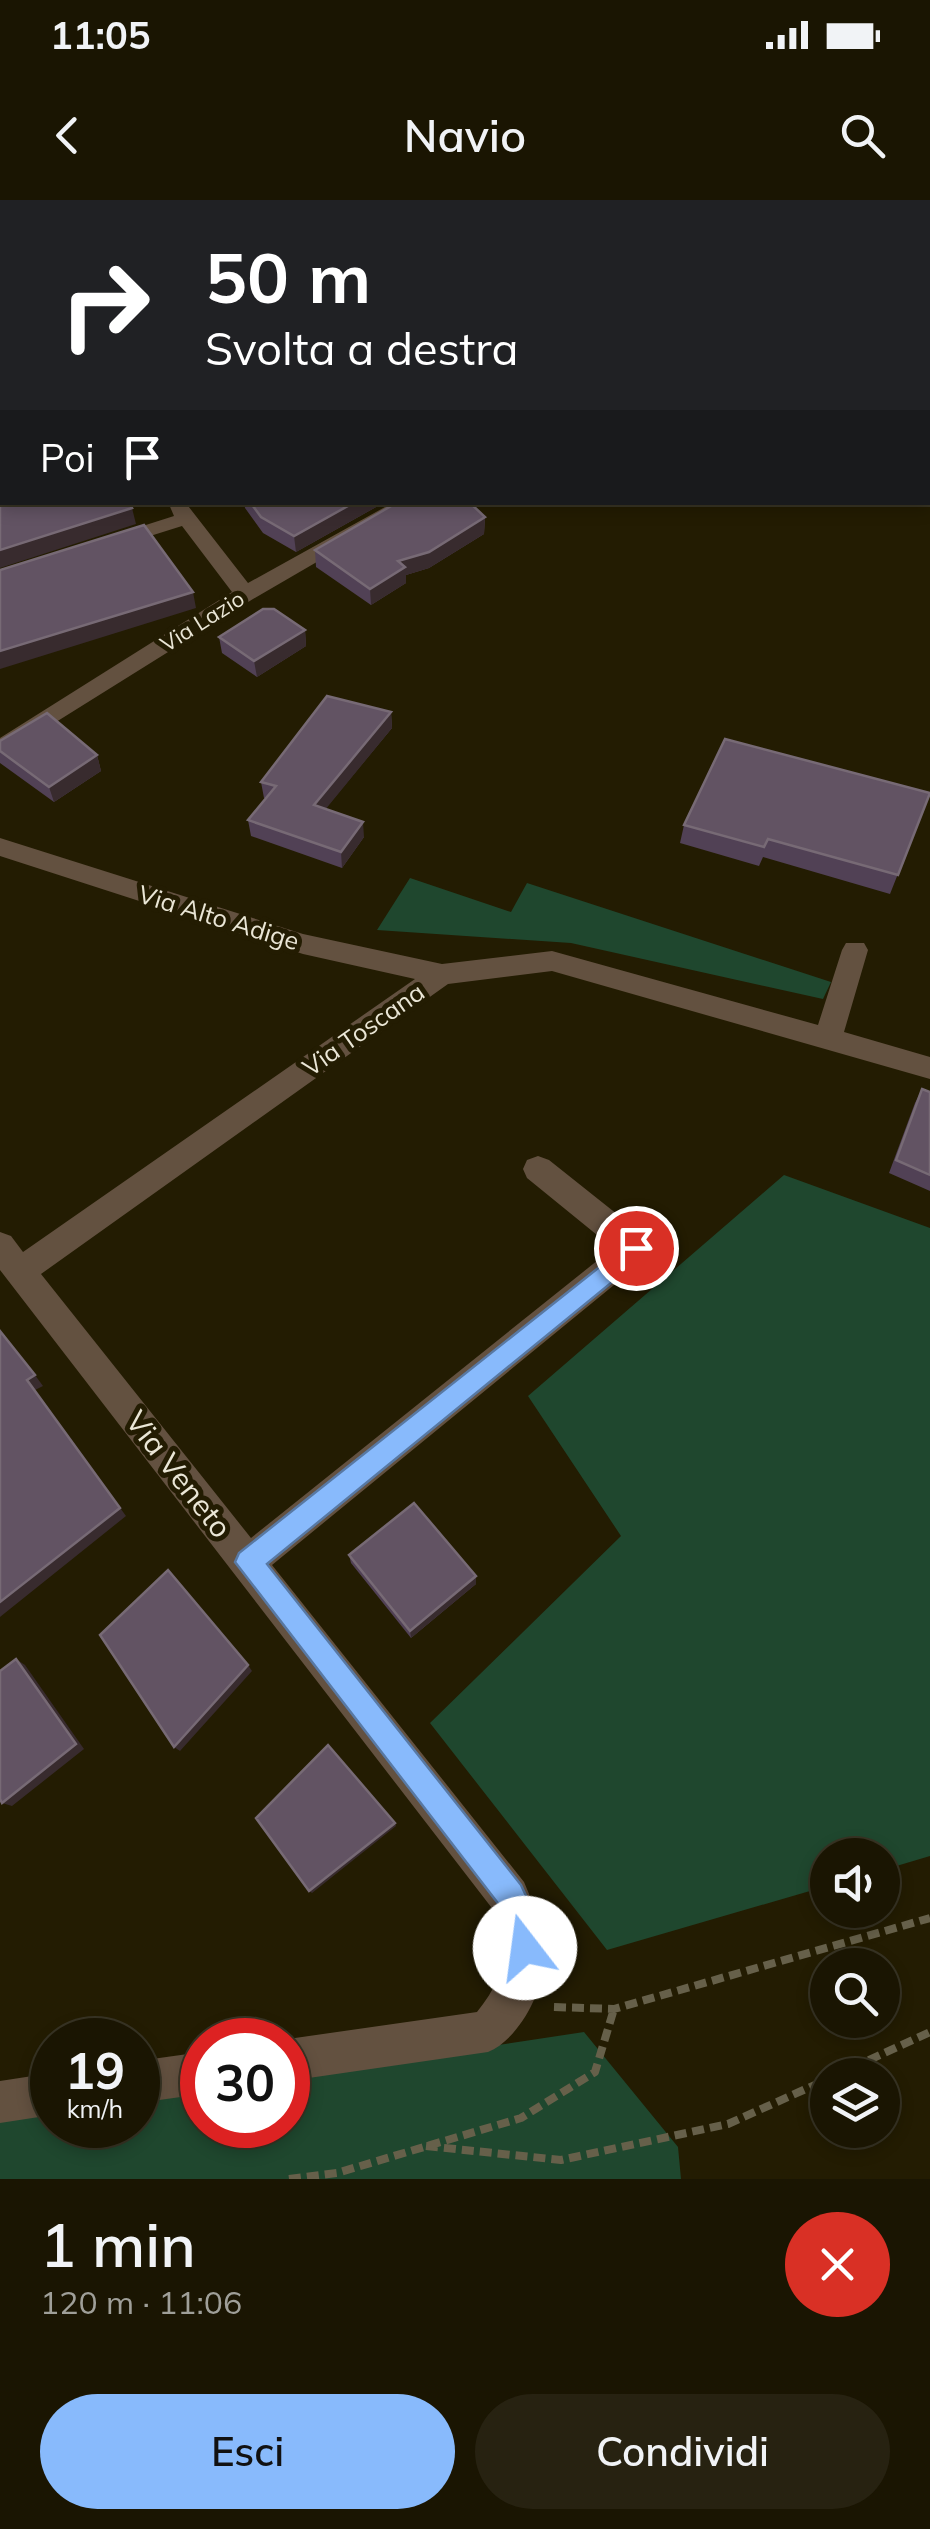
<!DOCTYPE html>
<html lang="it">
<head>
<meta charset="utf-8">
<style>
  body { margin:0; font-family:Mulish,sans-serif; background:#272211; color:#f1f3f6; height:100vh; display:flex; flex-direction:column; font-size:38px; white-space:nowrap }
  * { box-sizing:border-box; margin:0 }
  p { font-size:32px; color:#9f9f99 }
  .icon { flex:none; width:55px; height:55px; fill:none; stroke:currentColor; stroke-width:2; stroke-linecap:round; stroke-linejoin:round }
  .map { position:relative; height:1979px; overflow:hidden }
  .sheet { display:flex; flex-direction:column; background:#1a1502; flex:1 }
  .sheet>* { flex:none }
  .hud { position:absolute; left:0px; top:0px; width:930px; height:305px; box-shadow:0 5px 15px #0003,0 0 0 2px #383424; background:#202124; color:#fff; overflow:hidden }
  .controls { position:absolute; left:810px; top:1638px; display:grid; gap:20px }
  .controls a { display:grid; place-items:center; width:90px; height:90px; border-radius:50%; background:#1a1502; box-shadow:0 5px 15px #0003,0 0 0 2px #383424; font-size:50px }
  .speed { position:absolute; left:30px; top:1818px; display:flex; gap:20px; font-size:50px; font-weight:700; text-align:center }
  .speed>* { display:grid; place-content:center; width:130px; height:130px; border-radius:50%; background:#1a1502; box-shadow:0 5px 15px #0003,0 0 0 2px #383424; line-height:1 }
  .speed small { font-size:25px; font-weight:400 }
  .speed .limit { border:15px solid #d22; background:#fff; color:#111 }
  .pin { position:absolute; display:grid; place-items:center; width:85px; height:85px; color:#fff; margin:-42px; border:5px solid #fff; border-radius:50%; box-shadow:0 2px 10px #0007 }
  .me { position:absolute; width:110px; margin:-55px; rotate:345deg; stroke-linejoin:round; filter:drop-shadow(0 0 8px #0008) }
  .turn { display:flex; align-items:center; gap:35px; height:210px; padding:0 40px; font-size:45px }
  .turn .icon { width:130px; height:130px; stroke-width:2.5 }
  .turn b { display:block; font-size:70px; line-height:85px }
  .then { display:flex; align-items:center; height:95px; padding:0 40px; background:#0003; gap:20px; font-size:38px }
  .round { display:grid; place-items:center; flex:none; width:105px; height:105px; border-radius:52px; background:#272211 }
  .head { display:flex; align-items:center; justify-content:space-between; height:170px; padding:0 40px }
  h1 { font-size:60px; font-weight:600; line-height:75px }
  .action { display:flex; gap:20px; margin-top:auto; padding:20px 40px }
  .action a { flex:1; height:115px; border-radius:60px; background:#88bafc; color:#111; font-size:40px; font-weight:600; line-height:115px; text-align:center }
  .action a+a { background:#272211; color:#f1f3f6 }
  .status { display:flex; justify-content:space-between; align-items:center; height:70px; padding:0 50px; background:#1a1502; direction:ltr }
  .status svg { height:28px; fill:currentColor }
  header { display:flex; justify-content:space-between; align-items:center; height:130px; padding:0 40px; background:#1a1502; font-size:45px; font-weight:600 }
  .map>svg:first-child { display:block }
</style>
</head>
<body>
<div class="status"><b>11:05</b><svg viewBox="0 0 49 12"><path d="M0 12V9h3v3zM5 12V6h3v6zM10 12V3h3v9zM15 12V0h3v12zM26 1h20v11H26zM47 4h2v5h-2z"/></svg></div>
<header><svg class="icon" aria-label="back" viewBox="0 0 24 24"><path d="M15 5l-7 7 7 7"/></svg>Navio<svg class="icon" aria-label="search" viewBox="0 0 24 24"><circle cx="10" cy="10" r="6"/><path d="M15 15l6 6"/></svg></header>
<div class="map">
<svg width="930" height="1979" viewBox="0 0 930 1979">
  <rect width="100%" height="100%" fill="#231c02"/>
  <path fill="#1f472e" d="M 410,678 L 511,712 L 527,683 L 831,782 L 823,799 L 571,743 L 377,730 Z
    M 784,975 L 930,1028 L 930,1656 L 883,1670 L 882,1655 L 828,1655 L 827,1686 L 607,1750 L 430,1523 L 621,1336 L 528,1196 Z
    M 584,1832 L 678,1947 L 681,1979 L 0,1979 L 0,1920 L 52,1912 L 52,1925 L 138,1925 L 138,1899 L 202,1889 L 202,1925 L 288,1925 L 288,1877 Z"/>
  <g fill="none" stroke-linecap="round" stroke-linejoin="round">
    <path stroke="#66604a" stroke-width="8" stroke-dasharray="12 6" stroke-linecap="butt" d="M 554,1807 L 614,1809 L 930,1718
      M 836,1875 L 930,1832
      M 426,1946 L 561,1960 L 728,1924 L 828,1879
      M 289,1979 L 337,1973 L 521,1918 L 595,1872 L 614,1809"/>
    <path fill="#635140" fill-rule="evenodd" d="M 928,46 L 930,46 L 930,58 L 928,57 Z
      M 0,73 L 2,73 L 2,86 L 0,86 Z
      M 168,302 L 185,302 L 248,383 L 394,302 L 420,302 L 253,399 L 0,557 L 0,538 L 232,392 L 182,326 L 112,348 L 102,342 L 105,338 L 174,316 Z
      M 0,638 L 303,734 L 442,764 L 552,751 L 818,825 L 842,750 L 846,743 L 864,743 L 868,750 L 844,832 L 930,857 L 930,879 L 552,771 L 448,784 L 41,1074 L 251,1338 L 613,1048 L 527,978 L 523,969 L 527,960 L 538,956 L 549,960 L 647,1038 L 651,1048 L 647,1058 L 272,1365 L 524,1682 C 533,1704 545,1727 545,1751 C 546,1787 521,1838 488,1852 L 288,1881 L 288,1839 L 477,1812 C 503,1780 509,1755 498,1716 L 0,1070 L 0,1032 L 11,1036 L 23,1052 L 415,779 L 303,754 L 0,656 Z
      M 202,1852 L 202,1894 L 138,1903 L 138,1861 Z
      M 52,1873 L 52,1915 L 0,1923 L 0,1881 Z"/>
  </g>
  <path fill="#514155" d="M 525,0 L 930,0 L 930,32 L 928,33 L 928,2 L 528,2 Z
    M 928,73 L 930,74 L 930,195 L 928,193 Z
    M 244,302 L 385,302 L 296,352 L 263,333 L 245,308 Z
    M 485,317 L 484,334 L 429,368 L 406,375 L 406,383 L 371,405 L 316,367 L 315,350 Z
    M 305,430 L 306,446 L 257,477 L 222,453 L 219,437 Z
    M 391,512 L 392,528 L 325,609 L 364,637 L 342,668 L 251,636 L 248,620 L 266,598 L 264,598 L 261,582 Z
    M 0,541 L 97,555 L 101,571 L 54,602 L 0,563 Z
    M 930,593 L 890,694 L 763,657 L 759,666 L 680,643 L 684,625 Z
    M 922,889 L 930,892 L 930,991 L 889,973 L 915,903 Z
    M 349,1355 L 476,1384 L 411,1438 L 351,1363 Z"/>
  <path fill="#382b2e" d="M 0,15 L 2,15 L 2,32 L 0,25 Z
    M 928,18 L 930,18 L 930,32 L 928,33 Z
    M 355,302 L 385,302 L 296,352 L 294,336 Z
    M 132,308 L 136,324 L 0,368 L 0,350 Z
    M 485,317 L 484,334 L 429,368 L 406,375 L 406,383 L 371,405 L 370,389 L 398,361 Z
    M 193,392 L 196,408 L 0,469 L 0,451 Z
    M 305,430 L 306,446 L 257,477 L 254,461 Z
    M 391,512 L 392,528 L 316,621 L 314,605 Z
    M 97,555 L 101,571 L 54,602 L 49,587 Z
    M 363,622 L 364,637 L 342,668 L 341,652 Z
    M 35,1175 L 43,1186 L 35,1190 L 126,1316 L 0,1417 L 0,1402 L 27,1180 Z
    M 476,1376 L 476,1384 L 411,1438 L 410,1431 Z
    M 16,1459 L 25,1465 L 84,1549 L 12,1606 L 2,1603 Z
    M 248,1465 L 252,1471 L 180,1551 L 174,1547 Z
    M 395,1623 L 396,1626 L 312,1693 L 309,1691 Z"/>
  <path fill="#625363" stroke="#776a75" stroke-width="2.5" d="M 0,0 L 376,0 L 379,2 L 2,2 L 2,15 L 0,15 Z
    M 548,0 L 930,0 L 930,18 L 928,18 L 928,2 L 552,2 Z
    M 928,73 L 930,74 L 930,175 L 928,173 Z
    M 0,147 L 2,150 L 2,302 L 128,302 L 132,308 L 0,350 Z
    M 250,302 L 355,302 L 294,336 L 261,317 Z
    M 398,302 L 469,302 L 485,317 L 429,352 L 398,361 L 405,367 L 370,389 L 315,350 Z
    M 144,325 L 193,392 L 0,451 L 0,370 Z
    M 263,409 L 274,409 L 305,430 L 254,461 L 219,437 Z
    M 327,496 L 391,512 L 314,605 L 363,622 L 341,652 L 248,620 L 276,586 L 261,582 Z
    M 47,513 L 97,555 L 49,587 L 0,551 L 0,541 Z
    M 725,539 L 930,593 L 898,675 L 768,639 L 764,647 L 684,625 Z
    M 922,889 L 930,892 L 930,975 L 896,960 Z
    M 0,1131 L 35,1175 L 27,1180 L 120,1308 L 0,1402 Z
    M 414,1303 L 476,1376 L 410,1431 L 349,1355 Z
    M 168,1370 L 248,1465 L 174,1547 L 100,1435 Z
    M 16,1459 L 76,1544 L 2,1603 L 0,1599 L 0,1471 Z
    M 328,1545 L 395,1623 L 309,1691 L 256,1618 Z"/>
  <path fill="#88bafc" stroke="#5879a4" stroke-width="2.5" d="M 636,1038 L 644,1041 L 647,1048 L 644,1056 L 267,1364 L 521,1685 L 541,1728 L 536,1759 L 525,1764 L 514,1759 L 510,1729 L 500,1706 L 235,1362 L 239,1353 Z"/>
  <g text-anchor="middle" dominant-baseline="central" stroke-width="10" stroke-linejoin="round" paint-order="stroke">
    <g font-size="22" fill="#eae6d6" stroke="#231c02">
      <text transform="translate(202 421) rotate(-32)">Via Lazio</text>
    </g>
    <g font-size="25" fill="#eae6d6" stroke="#231c02">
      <text transform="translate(219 717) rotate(17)">Via Alto Adige</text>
      <text transform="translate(363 829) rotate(-35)">Via Toscana</text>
    </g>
    <g font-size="30" fill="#eae6d6" stroke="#231c02">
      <text transform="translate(179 1274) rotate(52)">Via Veneto</text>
    </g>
  </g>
</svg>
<div class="controls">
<a><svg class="icon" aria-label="sound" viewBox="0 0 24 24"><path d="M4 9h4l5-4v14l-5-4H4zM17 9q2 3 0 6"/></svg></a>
<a><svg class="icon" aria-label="search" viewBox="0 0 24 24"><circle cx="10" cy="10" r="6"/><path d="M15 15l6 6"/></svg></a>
<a><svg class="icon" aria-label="layers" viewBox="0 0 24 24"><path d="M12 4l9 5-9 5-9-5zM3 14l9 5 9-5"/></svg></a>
</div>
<div class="speed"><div>19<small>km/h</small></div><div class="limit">30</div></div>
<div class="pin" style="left:636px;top:1048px;background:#d93025"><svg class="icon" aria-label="arrive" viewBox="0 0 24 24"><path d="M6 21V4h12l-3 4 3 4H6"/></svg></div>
<svg class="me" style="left:525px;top:1748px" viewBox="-20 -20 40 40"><circle r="19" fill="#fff"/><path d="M0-13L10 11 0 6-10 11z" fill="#88bafc"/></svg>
<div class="hud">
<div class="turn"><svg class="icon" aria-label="right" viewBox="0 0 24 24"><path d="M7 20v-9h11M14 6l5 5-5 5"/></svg><div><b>50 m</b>Svolta a destra</div></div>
<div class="then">Poi<svg class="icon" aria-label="arrive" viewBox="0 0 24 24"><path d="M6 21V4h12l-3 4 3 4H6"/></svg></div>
</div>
</div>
<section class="sheet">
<div class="head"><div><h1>1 min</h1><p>120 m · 11:06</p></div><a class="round" style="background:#d93025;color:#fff"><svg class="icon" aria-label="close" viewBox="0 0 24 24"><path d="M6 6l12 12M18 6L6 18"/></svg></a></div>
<div class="action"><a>Esci</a><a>Condividi</a></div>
</section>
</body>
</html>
